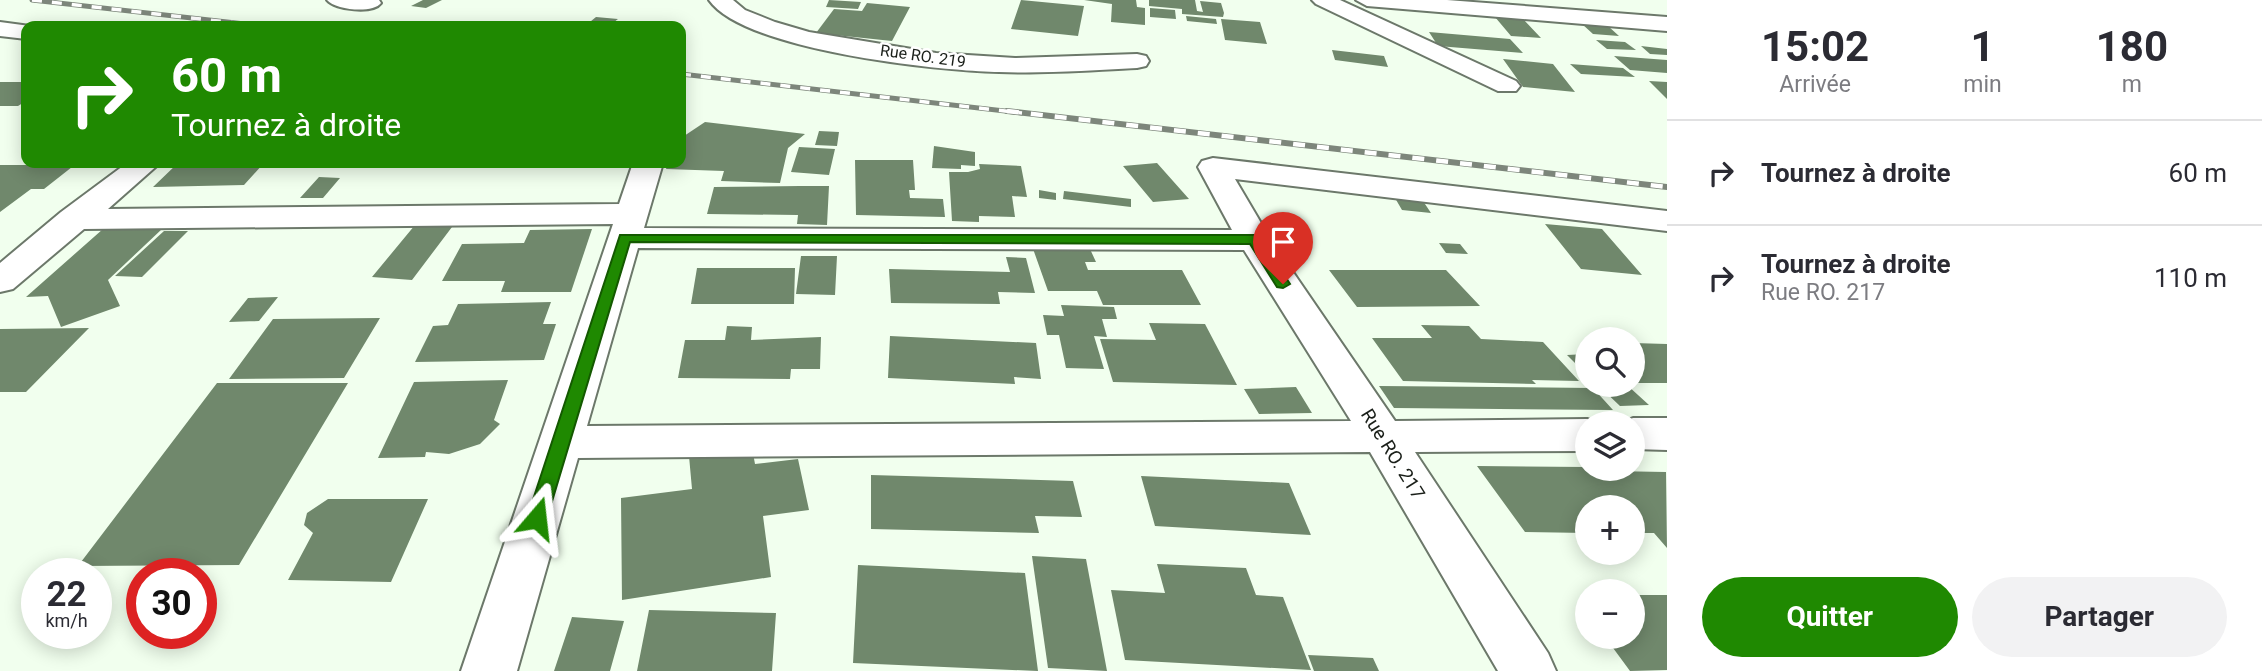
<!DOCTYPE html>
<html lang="fr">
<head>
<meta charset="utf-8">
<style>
  body { margin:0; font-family:Roboto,sans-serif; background:#f2f2f3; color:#2b2b33; height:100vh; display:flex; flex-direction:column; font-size:26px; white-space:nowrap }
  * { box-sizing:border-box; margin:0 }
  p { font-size:23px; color:#7c7c81 }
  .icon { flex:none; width:38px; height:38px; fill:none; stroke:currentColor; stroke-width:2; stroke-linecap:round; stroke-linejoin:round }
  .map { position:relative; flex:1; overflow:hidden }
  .sheet { display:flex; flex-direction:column; background:#fff; width:595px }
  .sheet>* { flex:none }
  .banner { position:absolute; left:21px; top:21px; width:665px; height:147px; border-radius:14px; box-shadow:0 4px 18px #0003; background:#1f8901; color:#fff; overflow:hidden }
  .tools { position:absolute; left:1575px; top:327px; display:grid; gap:14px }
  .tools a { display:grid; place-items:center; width:70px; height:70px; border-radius:50%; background:#fff; box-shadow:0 4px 18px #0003; font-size:35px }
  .speed { position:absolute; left:21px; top:558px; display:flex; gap:14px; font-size:35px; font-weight:700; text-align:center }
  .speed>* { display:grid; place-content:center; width:91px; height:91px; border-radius:50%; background:#fff; box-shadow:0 4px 18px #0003; line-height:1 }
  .speed small { font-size:18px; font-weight:400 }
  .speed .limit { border:10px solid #d22; background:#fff; color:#111 }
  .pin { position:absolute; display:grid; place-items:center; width:60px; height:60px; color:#fff; margin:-72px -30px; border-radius:50% 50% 50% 0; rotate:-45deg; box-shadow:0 0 7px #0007 }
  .pin .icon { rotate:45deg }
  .me { position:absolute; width:77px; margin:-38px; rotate:17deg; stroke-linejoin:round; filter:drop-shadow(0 0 5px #0008) }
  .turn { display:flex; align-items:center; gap:24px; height:147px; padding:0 35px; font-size:32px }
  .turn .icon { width:91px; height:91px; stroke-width:2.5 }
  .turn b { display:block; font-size:49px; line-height:60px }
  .eta { display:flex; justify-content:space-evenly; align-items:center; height:119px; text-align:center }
  .eta b { font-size:42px; font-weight:700; line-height:49px }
  .cta { display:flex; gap:14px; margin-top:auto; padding:14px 35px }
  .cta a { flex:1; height:80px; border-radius:42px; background:#1f8901; color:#fff; font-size:28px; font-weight:700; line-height:80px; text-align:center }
  .cta a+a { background:#f2f2f3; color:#2b2b33 }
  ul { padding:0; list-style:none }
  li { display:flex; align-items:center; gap:21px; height:105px; padding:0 35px; border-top:2px solid #e1e1e2 }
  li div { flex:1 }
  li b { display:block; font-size:26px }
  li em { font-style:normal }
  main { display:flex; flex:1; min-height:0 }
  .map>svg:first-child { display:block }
</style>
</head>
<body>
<main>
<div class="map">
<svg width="1667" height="671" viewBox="0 0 1667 671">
  <rect width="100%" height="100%" fill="#f1ffee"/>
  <path fill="#70886c" d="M 423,0 L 442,0 L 426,8 L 411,6 Z
    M 829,0 L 861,2 L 858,9 L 826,7 Z
    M 1021,0 L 1084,6 L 1078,36 L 1011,29 Z
    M 1084,0 L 1136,0 L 1137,7 L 1145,8 L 1145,25 L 1111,22 L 1112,4 Z
    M 1149,0 L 1195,0 L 1197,11 L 1203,12 L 1200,1 L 1221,3 L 1224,13 L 1223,17 L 1182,14 L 1182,9 L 1149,6 Z
    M 867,3 L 910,7 L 892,41 L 816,33 L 834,9 L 862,11 Z
    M 1150,8 L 1175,10 L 1176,19 L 1150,17 Z
    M 1186,16 L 1216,19 L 1217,24 L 1187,21 Z
    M 596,17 L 618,19 L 609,26 L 585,26 Z
    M 1495,17 L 1524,20 L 1541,38 L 1511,36 Z
    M 1221,19 L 1260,22 L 1267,44 L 1225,40 Z
    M 1582,24 L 1608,26 L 1619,36 L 1593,34 Z
    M 1429,32 L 1510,39 L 1523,53 L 1438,46 Z
    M 1596,40 L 1625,42 L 1636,50 L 1607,49 Z
    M 1641,46 L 1667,49 L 1667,55 L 1650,54 Z
    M 1332,50 L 1384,56 L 1388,67 L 1335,60 Z
    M 1614,56 L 1667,60 L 1667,73 L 1630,70 Z
    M 1503,59 L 1553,64 L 1575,92 L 1523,87 Z
    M 1570,64 L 1623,68 L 1635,77 L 1581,74 Z
    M 1649,81 L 1667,82 L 1667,99 Z
    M 0,82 L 26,82 L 26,101 L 18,106 L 0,106 Z
    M 705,122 L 805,134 L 788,148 L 780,183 L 721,181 L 724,171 L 666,169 L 668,163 L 681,163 L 681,138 Z
    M 819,131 L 839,132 L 837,146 L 815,145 Z
    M 934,146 L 975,152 L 975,166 L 961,165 L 961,169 L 932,168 Z
    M 799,147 L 835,149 L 829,175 L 791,172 Z
    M 855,160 L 913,160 L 915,190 L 909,190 L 910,198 L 943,199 L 945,217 L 856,215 Z
    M 178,163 L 264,163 L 244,185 L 153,187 Z
    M 1157,163 L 1189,199 L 1153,202 L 1123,166 Z
    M 979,164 L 1021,166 L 1027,197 L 1012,196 L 1015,217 L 979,216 L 979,222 L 952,221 L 949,172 L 968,172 L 980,169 Z
    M 0,165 L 63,165 L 60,167 L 72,167 L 44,189 L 31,189 L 0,212 Z
    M 319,177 L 340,178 L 323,198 L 300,198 Z
    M 800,186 L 829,186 L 827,225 L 797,224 L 798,215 L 707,214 L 714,187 Z
    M 1039,190 L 1056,193 L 1056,200 L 1039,198 Z
    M 1064,191 L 1131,199 L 1131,207 L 1063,199 Z
    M 1395,198 L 1423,201 L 1431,213 L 1402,210 Z
    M 1545,224 L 1602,229 L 1642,275 L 1581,269 Z
    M 415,225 L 452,227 L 412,280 L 372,277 Z
    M 103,229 L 162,229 L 108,280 L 120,306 L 61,327 L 48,296 L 26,297 Z
    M 592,229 L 571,292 L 501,292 L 505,281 L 442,281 L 462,244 L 524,243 L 530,230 Z
    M 164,231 L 188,231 L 142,277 L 115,276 Z
    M 1439,243 L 1460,244 L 1468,254 L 1446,253 Z
    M 1032,246 L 1090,249 L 1096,262 L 1085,262 L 1088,270 L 1182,270 L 1201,305 L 1103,305 L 1097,291 L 1048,291 Z
    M 801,256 L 837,256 L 835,295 L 796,294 Z
    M 1006,257 L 1026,258 L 1035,293 L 998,292 L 1000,304 L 891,303 L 889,269 L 1010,272 Z
    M 697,268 L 795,268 L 794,304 L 691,304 Z
    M 1329,270 L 1446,270 L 1480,306 L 1357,307 Z
    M 278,297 L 259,321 L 229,322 L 248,298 Z
    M 551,302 L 543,324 L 556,324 L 544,360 L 415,362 L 433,326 L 448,325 L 458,304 Z
    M 1061,305 L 1114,307 L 1117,319 L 1102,319 L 1107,337 L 1094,336 L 1104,369 L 1066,368 L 1059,335 L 1047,335 L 1043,315 L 1064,316 Z
    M 380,318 L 344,378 L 229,379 L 273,319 Z
    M 1149,323 L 1205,324 L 1237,385 L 1113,382 L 1100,339 L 1156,340 Z
    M 1421,325 L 1469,326 L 1481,339 L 1543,342 L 1579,381 L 1532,380 L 1536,384 L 1403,381 L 1372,338 L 1432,338 Z
    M 727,326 L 752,327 L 751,340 L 821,337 L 820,369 L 791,369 L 790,379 L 678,378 L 685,340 L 725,340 Z
    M 89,328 L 26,392 L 0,392 L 0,329 Z
    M 890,336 L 1036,343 L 1041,379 L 1014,377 L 1015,384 L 888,378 Z
    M 1633,343 L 1667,344 L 1667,383 L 1633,383 Z
    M 1587,354 L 1587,375 L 1567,355 Z
    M 508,380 L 494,420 L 500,424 L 480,444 L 449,454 L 426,452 L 425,457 L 378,458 L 414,382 Z
    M 217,383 L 348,383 L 239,565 L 78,566 Z
    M 1598,385 L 1627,385 L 1649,405 L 1620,406 Z
    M 1379,386 L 1593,388 L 1613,410 L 1394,408 Z
    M 1296,387 L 1312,413 L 1259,414 L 1244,389 Z
    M 752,448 L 755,464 L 798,459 L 809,510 L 763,516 L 771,577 L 622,600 L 621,498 L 692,489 L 689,456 Z
    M 1477,466 L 1587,467 L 1610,471 L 1666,472 L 1667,548 L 1654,533 L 1633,533 L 1633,508 L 1587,508 L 1587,533 L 1525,532 Z
    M 871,475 L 1073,481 L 1082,517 L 1035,516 L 1039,533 L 871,529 Z
    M 1141,476 L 1289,483 L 1311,535 L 1155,526 Z
    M 328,499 L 428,499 L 391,582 L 288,580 L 313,533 L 304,525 L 307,513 Z
    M 1032,556 L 1086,559 L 1107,671 L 1048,668 Z
    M 1157,564 L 1246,568 L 1256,595 L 1283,597 L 1311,670 L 1125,660 L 1111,590 L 1165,593 Z
    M 858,565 L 1025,573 L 1038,671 L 853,663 Z
    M 1633,595 L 1667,595 L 1667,670 L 1630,671 L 1605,637 L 1633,637 Z
    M 649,610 L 776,613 L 772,671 L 637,671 Z
    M 572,617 L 624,621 L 610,671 L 554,671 Z
    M 1308,655 L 1373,658 L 1379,671 L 1314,671 Z"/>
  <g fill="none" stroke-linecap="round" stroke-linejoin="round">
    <g stroke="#6c786a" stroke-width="4">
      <path id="minor" d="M 327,0 L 379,0 L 381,3 C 373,14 335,10 327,0 Z
        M 709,0 L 733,0 L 745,10 L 775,22 L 809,32 L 936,53 L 1015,58 L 1137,54 L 1146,56 L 1149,61 L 1146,66 L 1137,68 C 1091,70 1045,74 999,72 C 938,71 744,50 709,0 Z
        M 1312,0 L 1340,0 L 1516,81 L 1520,86 L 1516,91 L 1498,91 L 1316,4 Z
        M 1356,0 L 1447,0 L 1667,17 L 1667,31 L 1367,6 Z
        M 0,22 L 30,26 L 26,26 L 26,39 L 0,36 Z
        M 1213,158 L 1667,211 L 1667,231 L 1235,179 L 1271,240 L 1395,421 L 1587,419 L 1601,424 L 1587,424 L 1587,451 L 1415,452 L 1548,653 L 1556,671 L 1498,671 L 1370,452 L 578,458 L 517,671 L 461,671 L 613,224 L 84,229 L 13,289 L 0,292 L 0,263 L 61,212 L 127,163 L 160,163 L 108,209 L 619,204 L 633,163 L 663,163 L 644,228 L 1232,230 L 1198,167 L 1202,161 ZM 638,248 L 1244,250 L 1351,421 L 587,426 Z
        M 1633,418 L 1667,418 L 1667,450 L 1633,449 L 1633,424 L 1617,424 Z"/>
    </g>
    <use href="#minor" fill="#fff" fill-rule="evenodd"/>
    <g stroke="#7d867b" stroke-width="5">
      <path id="rail-far1" d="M 32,0 L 262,26
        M 681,74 L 1022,113"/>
    </g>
    <g stroke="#7d867b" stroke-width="6">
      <path id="rail" d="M 1007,111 L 1667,187"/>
    </g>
    <use href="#rail-far1" stroke="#fff" stroke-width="3.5" stroke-dasharray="10" stroke-linecap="butt"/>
    <use href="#rail" stroke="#fff" stroke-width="4.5" stroke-dasharray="12" stroke-linecap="butt"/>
  </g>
  <path fill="#1f8901" stroke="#145901" stroke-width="2" d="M 620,235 L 1254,235 L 1259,237 L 1290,284 L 1283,288 L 1277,287 L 1250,244 L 630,242 L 547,518 L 544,524 L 530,524 L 527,518 Z"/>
  <g text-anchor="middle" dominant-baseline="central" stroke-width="5" stroke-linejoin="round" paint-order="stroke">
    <g font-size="16" fill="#1a1f19" stroke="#fff">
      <text transform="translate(923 56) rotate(8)">Rue RO. 219</text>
    </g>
    <g font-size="19" fill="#1a1f19" stroke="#fff">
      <text transform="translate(1393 454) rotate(58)">Rue RO. 217</text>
    </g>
  </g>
</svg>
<div class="tools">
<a><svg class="icon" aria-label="search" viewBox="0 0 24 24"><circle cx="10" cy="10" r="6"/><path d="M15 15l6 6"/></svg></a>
<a><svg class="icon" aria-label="layers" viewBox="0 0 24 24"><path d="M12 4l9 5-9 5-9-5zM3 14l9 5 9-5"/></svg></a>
<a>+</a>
<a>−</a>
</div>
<div class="speed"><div>22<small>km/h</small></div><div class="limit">30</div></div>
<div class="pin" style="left:1283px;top:284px;background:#d93025"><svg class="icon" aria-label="arrive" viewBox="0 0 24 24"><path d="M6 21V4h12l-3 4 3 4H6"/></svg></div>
<svg class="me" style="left:537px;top:518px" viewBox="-20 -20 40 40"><path d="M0-17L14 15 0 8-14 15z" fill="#1f8901" stroke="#fff" stroke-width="4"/></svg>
<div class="banner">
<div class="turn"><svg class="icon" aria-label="right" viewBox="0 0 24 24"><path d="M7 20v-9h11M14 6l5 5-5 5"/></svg><div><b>60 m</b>Tournez à droite</div></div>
</div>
</div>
<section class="sheet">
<div class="eta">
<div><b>15:02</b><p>Arrivée</p></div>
<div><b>1</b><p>min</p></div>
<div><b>180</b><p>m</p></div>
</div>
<ul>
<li><svg class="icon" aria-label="right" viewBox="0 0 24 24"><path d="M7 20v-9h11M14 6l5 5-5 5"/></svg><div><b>Tournez à droite</b></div><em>60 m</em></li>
<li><svg class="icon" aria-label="right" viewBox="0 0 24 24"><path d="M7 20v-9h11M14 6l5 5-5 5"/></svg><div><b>Tournez à droite</b><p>Rue RO. 217</p></div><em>110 m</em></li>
</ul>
<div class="cta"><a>Quitter</a><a>Partager</a></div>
</section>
</main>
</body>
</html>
